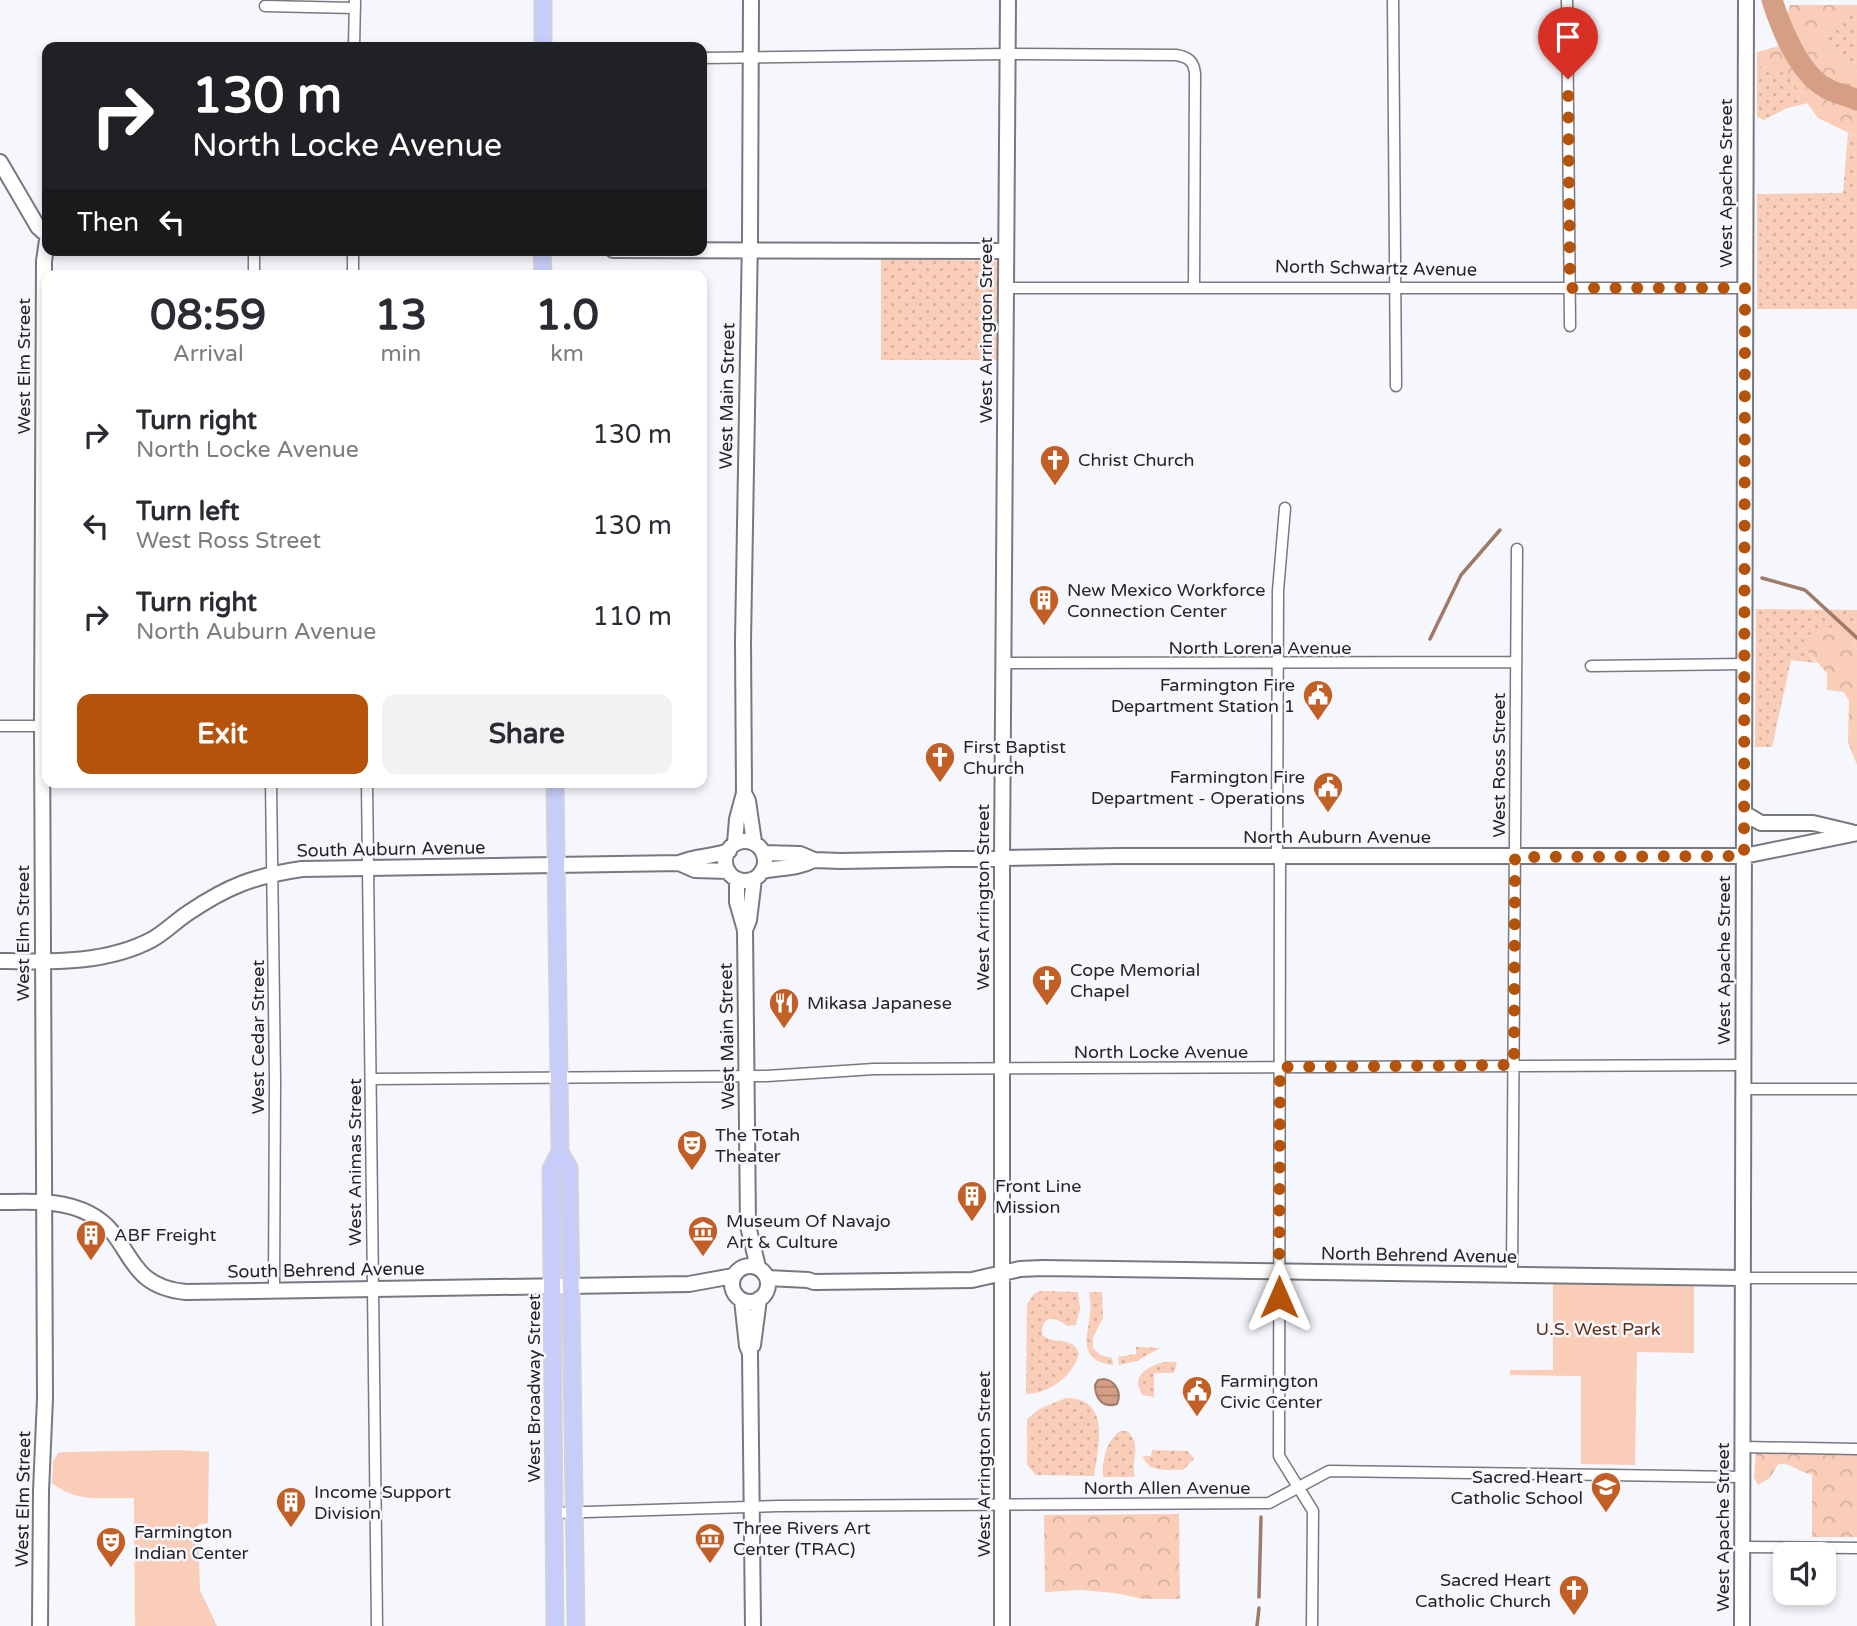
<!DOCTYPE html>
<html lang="en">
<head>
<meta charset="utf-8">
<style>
  body { margin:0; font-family:"Varela Round",sans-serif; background:#f2f2f3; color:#2b2b33; height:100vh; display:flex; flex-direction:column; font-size:26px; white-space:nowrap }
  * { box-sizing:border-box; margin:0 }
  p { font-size:23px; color:#7c7c81 }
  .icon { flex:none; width:38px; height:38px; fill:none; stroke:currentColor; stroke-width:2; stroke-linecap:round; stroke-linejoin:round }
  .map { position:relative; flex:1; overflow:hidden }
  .sheet { position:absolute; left:42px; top:270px; width:665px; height:518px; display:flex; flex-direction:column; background:#fff; border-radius:14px; box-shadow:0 4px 10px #0003 }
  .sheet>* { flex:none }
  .banner { position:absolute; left:42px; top:42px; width:665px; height:214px; border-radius:14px; box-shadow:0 4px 10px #0003; background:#202124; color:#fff; overflow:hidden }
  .fabs { position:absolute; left:1773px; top:1542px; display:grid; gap:14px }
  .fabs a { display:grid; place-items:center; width:63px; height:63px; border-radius:14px; background:#fff; box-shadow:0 4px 10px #0003; font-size:35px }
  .pin { position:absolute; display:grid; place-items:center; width:60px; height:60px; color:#fff; margin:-72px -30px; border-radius:50% 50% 50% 0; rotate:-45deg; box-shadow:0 0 7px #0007 }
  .pin .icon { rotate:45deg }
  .me { position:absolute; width:77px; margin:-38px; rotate:0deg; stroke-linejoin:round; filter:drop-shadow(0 0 5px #0008) }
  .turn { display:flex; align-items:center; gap:24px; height:147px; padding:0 35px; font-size:32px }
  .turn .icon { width:91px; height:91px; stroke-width:2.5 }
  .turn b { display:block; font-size:49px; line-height:60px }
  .then { display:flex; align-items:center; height:66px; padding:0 35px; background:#0003; gap:14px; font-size:26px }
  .eta { display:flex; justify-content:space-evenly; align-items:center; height:119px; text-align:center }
  .eta b { font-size:42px; font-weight:700; line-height:49px }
  .primary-button { display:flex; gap:14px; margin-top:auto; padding:14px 35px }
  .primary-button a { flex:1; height:80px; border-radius:14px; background:#b45309; color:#fff; font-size:28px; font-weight:700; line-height:80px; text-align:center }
  .primary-button a+a { background:#f2f2f3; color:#2b2b33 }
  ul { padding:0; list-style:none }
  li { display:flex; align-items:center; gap:21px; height:91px; padding:0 35px }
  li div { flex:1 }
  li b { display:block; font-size:26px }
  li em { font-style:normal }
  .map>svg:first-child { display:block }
</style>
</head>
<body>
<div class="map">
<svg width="1857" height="1626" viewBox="0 0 1857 1626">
  <defs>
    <pattern id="grass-dots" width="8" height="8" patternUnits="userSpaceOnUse" patternTransform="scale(1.75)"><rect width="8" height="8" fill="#f9cdb7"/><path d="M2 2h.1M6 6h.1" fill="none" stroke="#d5b09d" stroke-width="1.8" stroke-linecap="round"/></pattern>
    <pattern id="forest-crowns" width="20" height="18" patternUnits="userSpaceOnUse" patternTransform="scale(1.75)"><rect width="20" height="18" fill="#f9cdb7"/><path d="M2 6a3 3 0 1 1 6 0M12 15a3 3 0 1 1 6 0" fill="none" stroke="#d5b09d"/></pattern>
    <pattern id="water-rules" width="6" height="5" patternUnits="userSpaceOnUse" patternTransform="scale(1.75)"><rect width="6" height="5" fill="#d49f85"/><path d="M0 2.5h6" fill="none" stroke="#ac816d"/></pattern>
  </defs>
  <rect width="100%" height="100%" fill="#f6f7fd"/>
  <path fill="url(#grass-dots)" d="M 1854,5 L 1857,5 L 1857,72 L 1822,43 L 1826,32 L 1840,21 Z
    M 1757,66 L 1782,68 L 1808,103 L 1787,108 L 1764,120 L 1757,117 Z
    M 1848,133 L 1857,137 L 1857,309 L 1757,309 L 1757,194 L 1843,193 Z
    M 881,259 L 997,261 L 998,360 L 881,360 Z
    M 1756,609 L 1857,610 L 1857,650 L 1854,643 L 1803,647 L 1816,663 L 1791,660 L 1772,747 L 1755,747 Z
    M 1041,1291 L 1078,1292 L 1080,1309 L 1076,1325 L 1067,1326 C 1054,1316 1042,1314 1042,1335 C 1055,1346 1074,1335 1079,1354 C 1072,1377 1050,1393 1026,1394 L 1027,1304 L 1034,1294 Z
    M 1089,1292 L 1102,1292 L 1103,1318 L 1093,1337 L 1093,1348 L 1100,1355 L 1112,1358 L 1113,1365 C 1078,1360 1087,1339 1090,1314 C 1091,1306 1090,1300 1089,1292 Z
    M 1136,1347 L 1160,1348 L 1137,1361 L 1119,1365 L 1118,1357 L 1136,1354 Z
    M 1163,1362 L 1177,1362 L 1174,1373 L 1154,1373 L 1154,1397 L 1142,1395 L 1138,1385 C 1138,1370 1151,1367 1163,1362 Z
    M 1066,1398 C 1112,1398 1098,1447 1094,1476 L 1036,1475 L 1027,1465 L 1027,1419 L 1039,1409 Z
    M 1120,1431 L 1127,1431 C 1143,1446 1130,1458 1135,1477 L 1103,1477 C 1103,1458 1105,1443 1120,1431 Z
    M 1152,1450 L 1188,1451 L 1194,1459 L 1183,1470 C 1168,1469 1148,1474 1143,1456 L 1151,1456 Z"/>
  <path fill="url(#forest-crowns)" d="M 1790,5 L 1854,5 L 1840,21 L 1826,32 L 1822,43 L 1857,72 L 1857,94 L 1824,79 L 1798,40 L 1787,18 Z
    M 1782,37 C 1794,54 1800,81 1820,92 C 1831,99 1846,97 1857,104 L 1857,137 L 1818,118 L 1782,68 L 1757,66 L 1757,52 L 1779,46 Z
    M 1834,627 L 1851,638 L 1857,650 L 1857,765 L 1848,742 L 1849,701 L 1844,692 L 1827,690 L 1827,673 L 1803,647 L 1806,636 Z
    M 1756,1453 L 1857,1454 L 1857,1537 L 1812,1537 L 1812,1474 C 1800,1474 1792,1462 1778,1464 L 1770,1478 L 1758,1485 L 1754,1477 Z
    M 1179,1514 L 1180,1599 L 1144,1599 L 1115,1593 L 1082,1590 L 1045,1592 L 1044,1515 Z"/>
  <path fill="#f9cdb7" d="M 1553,1283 L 1694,1285 L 1694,1353 L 1637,1352 L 1635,1465 L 1581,1464 L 1581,1376 L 1510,1375 L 1510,1370 L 1553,1370 Z
    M 180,1450 L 209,1452 L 208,1523 L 198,1525 L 200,1590 L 217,1626 L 135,1626 L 134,1498 C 104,1497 78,1504 52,1483 L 53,1462 L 58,1453 L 64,1452 Z"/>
  <path fill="url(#water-rules)" stroke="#9f7a69" stroke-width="2" d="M 1104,1379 C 1116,1381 1122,1393 1117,1404 C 1103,1409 1095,1398 1095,1385 L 1098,1380 Z"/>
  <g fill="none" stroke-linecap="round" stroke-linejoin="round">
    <path stroke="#9f7a69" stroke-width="3.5" d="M 1762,578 L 1805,590 L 1857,638
      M 1430,639 L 1461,575 L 1500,530
      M 1259,1597 L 1261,1517
      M 1257,1626 L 1259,1608"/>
    <path stroke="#d49f85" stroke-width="21" d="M 1772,0 C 1781,28 1799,73 1826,88 C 1836,94 1847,95 1857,100"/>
    <g stroke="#777981" stroke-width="13">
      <path id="street" d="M 1393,0 L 1396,386
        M 1567,0 L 1570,326
        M 265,6 L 355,8
        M 354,47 L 355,0
        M 702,58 L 1008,54 L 1176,55 C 1188,57 1194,61 1195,74 L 1194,286
        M 254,250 L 254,275
        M 353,250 L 353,275
        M 1006,288 C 1253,286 1499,288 1745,288
        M 1005,663 L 1515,662
        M 1591,666 L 1745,664
        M 0,726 L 42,726
        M 271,782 L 275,1080 L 274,1291
        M 367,782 L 377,1626
        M 1277,856 L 1278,591 L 1285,508
        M 1280,856 L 1279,1456 L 1313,1511 L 1312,1626
        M 371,1079 L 767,1076 L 874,1069 L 1743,1065
        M 1743,1089 L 1857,1089
        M 1512,1276 L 1517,549
        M 1743,1278 L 1857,1278
        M 1743,1447 L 1857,1449
        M 554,1513 L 778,1506 L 1269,1503 L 1329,1471 L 1742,1477
        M 1742,1547 L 1857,1548"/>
    </g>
    <g stroke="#777981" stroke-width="18">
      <path id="secondary" d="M 0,162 L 38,227 L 47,235
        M 613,250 L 1006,251
        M 744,793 L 748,801 L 754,842
        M 1744,813 L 1761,823 L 1813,823 L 1851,832
        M725 861a20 20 0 1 1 40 0a20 20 0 1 1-40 0Z
        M 735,843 L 737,819 L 744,793 L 743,641 L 750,238 L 751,0
        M 763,853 L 800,854 L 814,860 L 841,861 L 1118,856 L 1744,856 L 1857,833
        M 679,863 C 696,856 712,857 729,851
        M 762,871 C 781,867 796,869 814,860
        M 737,879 L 737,902 L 745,930
        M 754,879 L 749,920 L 745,930 L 748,1226 L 758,1267
        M 0,961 C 51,962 107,964 153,939 C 165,932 176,921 188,913 C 228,886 254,876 302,869 L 679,863 L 695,870 L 728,871
        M 0,1202 C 31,1202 62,1199 90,1214 C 134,1237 122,1286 186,1292 L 689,1284 L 733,1276
        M732 1284a18 18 0 1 1 36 0a18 18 0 1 1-36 0Z
        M 767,1278 L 808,1280 L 814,1282 L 972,1280 L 1020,1269 L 1042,1268 L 1743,1278
        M 742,1300 L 747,1346 L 750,1353 L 753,1626
        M 753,1345 L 759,1299
        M 40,1626 L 41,1491 L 45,1398 L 42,726 L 44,261 L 47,240
        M 1002,1626 L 1002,858 L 1008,0
        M 1742,1626 L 1746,0"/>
    </g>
    <g stroke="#d3d3d4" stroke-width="19">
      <path id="primary" d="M 543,47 L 543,0
        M 542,250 L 543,275
        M 555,782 L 560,1152 L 569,1168 L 576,1626
        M 555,1626 L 551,1169 L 560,1152"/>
    </g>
    <use href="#street" stroke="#fff" stroke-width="10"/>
    <use href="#secondary" stroke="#fff" stroke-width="14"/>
    <use href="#primary" stroke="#c7ccf9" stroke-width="16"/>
  </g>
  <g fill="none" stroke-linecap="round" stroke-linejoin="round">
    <path stroke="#b45309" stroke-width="12" stroke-dasharray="0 21.6" d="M 1279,1297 L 1280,1067 L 1514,1065 L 1515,857 L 1744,856 L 1745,288 L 1570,288 L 1568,79"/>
  </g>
  <defs>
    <g id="church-pin" transform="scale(1.575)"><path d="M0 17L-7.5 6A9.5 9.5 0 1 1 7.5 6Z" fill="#c25f26" stroke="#f6f7fd"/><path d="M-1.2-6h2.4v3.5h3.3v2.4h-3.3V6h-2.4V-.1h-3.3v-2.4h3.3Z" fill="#fff"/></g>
    <g id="building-pin" transform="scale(1.575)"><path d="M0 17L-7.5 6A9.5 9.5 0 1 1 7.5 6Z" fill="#c25f26" stroke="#f6f7fd"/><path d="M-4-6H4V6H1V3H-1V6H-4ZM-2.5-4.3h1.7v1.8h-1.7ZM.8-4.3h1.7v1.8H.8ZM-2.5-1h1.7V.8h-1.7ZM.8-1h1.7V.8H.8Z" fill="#fff"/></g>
    <g id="civic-pin" transform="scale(1.575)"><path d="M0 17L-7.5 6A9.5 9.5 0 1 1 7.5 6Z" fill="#c25f26" stroke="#f6f7fd"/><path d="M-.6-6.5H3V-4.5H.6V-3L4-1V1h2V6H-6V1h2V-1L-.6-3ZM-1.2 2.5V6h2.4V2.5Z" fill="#fff"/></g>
    <g id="restaurant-pin" transform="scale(1.575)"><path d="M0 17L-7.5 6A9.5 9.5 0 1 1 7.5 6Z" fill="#c25f26" stroke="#f6f7fd"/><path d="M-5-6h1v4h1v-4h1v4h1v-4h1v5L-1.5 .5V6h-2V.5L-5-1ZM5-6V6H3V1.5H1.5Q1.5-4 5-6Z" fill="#fff"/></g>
    <g id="theatre-pin" transform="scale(1.575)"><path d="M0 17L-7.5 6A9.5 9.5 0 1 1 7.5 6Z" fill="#c25f26" stroke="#f6f7fd"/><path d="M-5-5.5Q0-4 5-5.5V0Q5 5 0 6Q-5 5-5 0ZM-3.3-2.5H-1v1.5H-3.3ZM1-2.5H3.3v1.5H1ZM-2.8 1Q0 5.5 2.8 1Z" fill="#fff"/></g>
    <g id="museum-pin" transform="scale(1.575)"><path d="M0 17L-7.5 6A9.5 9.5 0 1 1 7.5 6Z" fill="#c25f26" stroke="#f6f7fd"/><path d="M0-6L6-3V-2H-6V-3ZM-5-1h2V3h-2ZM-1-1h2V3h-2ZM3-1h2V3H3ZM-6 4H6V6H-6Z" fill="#fff"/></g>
    <g id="school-pin" transform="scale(1.575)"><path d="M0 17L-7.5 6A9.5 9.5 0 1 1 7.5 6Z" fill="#c25f26" stroke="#f6f7fd"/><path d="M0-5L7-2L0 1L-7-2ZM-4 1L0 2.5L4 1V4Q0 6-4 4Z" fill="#fff"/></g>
  </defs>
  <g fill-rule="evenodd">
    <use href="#church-pin" x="1055" y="460"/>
    <use href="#building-pin" x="1044" y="600"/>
    <use href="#civic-pin" x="1318" y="695"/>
    <use href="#church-pin" x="940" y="757"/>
    <use href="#civic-pin" x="1328" y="787"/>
    <use href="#church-pin" x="1047" y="980"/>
    <use href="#restaurant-pin" x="784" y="1003"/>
    <use href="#theatre-pin" x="692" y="1145"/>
    <use href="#building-pin" x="972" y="1196"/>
    <use href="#museum-pin" x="703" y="1231"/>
    <use href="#building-pin" x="91" y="1235"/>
    <use href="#civic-pin" x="1197" y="1391"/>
    <use href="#school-pin" x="1606" y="1487"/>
    <use href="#building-pin" x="291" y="1502"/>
    <use href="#museum-pin" x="710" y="1538"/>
    <use href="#theatre-pin" x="111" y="1542"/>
    <use href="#church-pin" x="1574" y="1590"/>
  </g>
  <g text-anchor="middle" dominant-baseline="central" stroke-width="5" stroke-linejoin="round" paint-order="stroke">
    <g font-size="18" fill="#242528" stroke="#f6f7fd">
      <text transform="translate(1726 183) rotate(-90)">West Apache Street</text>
      <text transform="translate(1376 268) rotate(1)">North Schwartz Avenue</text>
      <text transform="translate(986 330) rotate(-90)">West Arrington Street</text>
      <text transform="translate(24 366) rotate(-90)">West Elm Street</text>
      <text transform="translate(727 396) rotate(-89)">West Main Street</text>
      <text x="1260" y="648">North Lorena Avenue</text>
      <text transform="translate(1499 765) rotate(-90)">West Ross Street</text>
      <text x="1337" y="837">North Auburn Avenue</text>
      <text transform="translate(391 849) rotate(-1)">South Auburn Avenue</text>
      <text transform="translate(983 897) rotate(-90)">West Arrington Street</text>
      <text transform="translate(23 933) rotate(-90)">West Elm Street</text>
      <text transform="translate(1724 960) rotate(-90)">West Apache Street</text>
      <text transform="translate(727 1036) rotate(-91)">West Main Street</text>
      <text transform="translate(258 1037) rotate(-90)">West Cedar Street</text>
      <text x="1161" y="1052">North Locke Avenue</text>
      <text transform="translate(355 1162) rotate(-90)">West Animas Street</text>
      <text transform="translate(1419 1255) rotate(1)">North Behrend Avenue</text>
      <text transform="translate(326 1270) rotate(-1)">South Behrend Avenue</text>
      <text transform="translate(534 1388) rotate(-90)">West Broadway Street</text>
      <text transform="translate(984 1464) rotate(-90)">West Arrington Street</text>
      <text x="1167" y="1488">North Allen Avenue</text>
      <text transform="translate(23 1499) rotate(-89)">West Elm Street</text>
      <text transform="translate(1723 1527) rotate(-90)">West Apache Street</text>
    </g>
    <g font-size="18" fill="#242528" stroke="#f6f7fd" text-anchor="start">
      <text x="1078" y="460">Christ Church</text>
      <text x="1067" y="590">New Mexico Workforce<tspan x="1067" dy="21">Connection Center</tspan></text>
      <text x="1295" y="685" text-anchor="end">Farmington Fire<tspan x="1295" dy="21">Department Station 1</tspan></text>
      <text x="963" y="747">First Baptist<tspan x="963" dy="21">Church</tspan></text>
      <text x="1305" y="777" text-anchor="end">Farmington Fire<tspan x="1305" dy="21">Department - Operations</tspan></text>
      <text x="1070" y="970">Cope Memorial<tspan x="1070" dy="21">Chapel</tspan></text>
      <text x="807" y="1003">Mikasa Japanese</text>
      <text x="715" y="1135">The Totah<tspan x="715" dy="21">Theater</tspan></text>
      <text x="995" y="1186">Front Line<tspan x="995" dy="21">Mission</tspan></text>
      <text x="726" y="1221">Museum Of Navajo<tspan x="726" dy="21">Art &amp; Culture</tspan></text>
      <text x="114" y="1235">ABF Freight</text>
      <text x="1220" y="1381">Farmington<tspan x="1220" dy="21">Civic Center</tspan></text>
      <text x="1583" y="1477" text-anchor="end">Sacred Heart<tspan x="1583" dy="21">Catholic School</tspan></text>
      <text x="314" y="1492">Income Support<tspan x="314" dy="21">Division</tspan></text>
      <text x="733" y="1528">Three Rivers Art<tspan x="733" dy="21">Center (TRAC)</tspan></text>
      <text x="134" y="1532">Farmington<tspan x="134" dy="21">Indian Center</tspan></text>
      <text x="1551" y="1580" text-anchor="end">Sacred Heart<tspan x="1551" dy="21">Catholic Church</tspan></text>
    </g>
    <g font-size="18" fill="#5f2e12" stroke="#f6f7fd">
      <text x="1598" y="1329">U.S. West Park</text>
    </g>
  </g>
</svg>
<div class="fabs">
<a><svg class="icon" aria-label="sound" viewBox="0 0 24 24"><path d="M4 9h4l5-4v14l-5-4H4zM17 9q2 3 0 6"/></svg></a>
</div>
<div class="pin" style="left:1568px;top:79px;background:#d93025"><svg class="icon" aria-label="arrive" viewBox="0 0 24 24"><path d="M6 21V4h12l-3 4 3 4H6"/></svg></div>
<svg class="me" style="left:1279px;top:1297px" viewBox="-20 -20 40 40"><path d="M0-17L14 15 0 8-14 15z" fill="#b45309" stroke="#fff" stroke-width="4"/></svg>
<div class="banner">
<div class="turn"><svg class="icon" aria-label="right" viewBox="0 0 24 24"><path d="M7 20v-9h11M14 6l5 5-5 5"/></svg><div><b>130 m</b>North Locke Avenue</div></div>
<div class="then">Then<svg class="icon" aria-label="left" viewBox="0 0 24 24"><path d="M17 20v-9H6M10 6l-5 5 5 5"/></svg></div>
</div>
<section class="sheet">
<div class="eta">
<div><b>08:59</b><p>Arrival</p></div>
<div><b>13</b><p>min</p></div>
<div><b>1.0</b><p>km</p></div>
</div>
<ul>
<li><svg class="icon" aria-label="right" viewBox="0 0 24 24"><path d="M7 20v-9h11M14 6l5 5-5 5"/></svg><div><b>Turn right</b><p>North Locke Avenue</p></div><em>130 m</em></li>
<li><svg class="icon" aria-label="left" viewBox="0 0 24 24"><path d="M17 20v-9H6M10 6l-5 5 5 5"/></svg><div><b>Turn left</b><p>West Ross Street</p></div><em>130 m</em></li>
<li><svg class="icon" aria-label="right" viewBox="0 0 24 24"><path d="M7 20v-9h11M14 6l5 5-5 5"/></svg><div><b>Turn right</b><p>North Auburn Avenue</p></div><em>110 m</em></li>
</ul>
<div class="primary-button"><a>Exit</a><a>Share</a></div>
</section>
</div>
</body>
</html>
